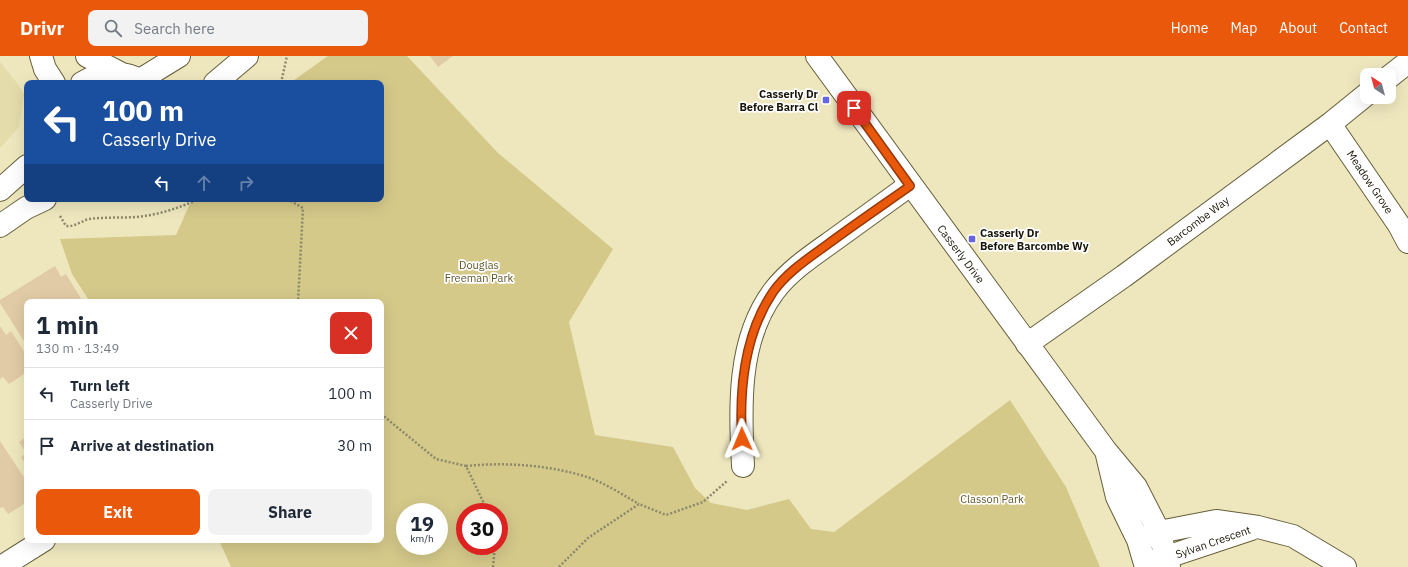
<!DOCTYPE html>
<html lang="en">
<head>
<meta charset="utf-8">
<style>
  body { margin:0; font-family:"IBM Plex Sans",sans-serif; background:#f2f2f3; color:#1f2937; height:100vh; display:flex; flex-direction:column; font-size:15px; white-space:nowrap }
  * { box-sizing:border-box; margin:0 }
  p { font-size:13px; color:#747a83 }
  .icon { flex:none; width:22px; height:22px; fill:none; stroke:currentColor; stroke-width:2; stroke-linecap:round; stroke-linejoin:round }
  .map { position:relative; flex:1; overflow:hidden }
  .details { position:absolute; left:24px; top:243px; width:360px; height:244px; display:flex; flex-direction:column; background:#fff; border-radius:8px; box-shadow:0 4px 16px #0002 }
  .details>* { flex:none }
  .banner { position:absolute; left:24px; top:24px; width:360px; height:122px; border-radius:8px; box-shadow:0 4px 16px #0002; background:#1a4fa0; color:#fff; overflow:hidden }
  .needle { width:26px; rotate:324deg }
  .controls { position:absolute; left:1360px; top:12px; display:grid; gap:8px }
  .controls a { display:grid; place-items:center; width:36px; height:36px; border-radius:8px; background:#fff; box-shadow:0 4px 16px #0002; font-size:20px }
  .speed { position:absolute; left:396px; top:447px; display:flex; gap:8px; font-size:20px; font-weight:700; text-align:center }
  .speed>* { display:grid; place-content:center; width:52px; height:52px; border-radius:50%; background:#fff; box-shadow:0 4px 16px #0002; line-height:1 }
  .speed small { font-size:10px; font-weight:400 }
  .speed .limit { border:6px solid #d22; background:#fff; color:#111 }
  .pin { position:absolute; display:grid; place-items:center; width:34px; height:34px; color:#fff; margin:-17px; border-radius:8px; box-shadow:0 2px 6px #0006 }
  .me { position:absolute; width:44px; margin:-22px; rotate:359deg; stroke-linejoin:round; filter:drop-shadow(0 0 3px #0008) }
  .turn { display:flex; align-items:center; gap:14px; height:84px; padding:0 12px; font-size:18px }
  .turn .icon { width:52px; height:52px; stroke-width:2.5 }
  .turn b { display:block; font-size:28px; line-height:34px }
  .lanes { display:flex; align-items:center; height:38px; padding:0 12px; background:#0003; justify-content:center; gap:20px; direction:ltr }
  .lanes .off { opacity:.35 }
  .round { display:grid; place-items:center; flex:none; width:42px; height:42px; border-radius:8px; background:#f2f2f3 }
  .head { display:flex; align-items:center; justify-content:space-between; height:68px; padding:0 12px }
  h1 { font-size:24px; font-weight:800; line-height:30px }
  .cta { display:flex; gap:8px; margin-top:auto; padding:8px 12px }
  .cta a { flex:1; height:46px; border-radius:8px; background:#ea580c; color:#fff; font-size:16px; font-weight:800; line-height:46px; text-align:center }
  .cta a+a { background:#f2f2f3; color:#1f2937 }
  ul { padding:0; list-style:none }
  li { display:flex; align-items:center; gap:12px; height:52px; padding:0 12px; border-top:1px solid #e0e1e3 }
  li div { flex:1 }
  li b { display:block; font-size:15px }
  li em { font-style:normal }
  header { display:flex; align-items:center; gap:24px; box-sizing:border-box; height:56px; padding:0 20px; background:#ea580c; color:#fff }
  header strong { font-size:19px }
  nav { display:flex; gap:22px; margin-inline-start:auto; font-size:14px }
  .search { width:280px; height:36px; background:#f2f2f3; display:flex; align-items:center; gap:10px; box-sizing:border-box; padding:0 14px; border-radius:8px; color:#747a83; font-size:15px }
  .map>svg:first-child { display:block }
</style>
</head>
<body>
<header>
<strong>Drivr</strong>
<div class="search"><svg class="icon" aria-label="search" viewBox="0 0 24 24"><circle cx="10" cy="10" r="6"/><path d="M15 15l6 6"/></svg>Search here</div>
<nav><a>Home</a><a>Map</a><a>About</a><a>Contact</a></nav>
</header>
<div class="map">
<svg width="1408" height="511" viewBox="0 0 1408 511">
  <rect width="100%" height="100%" fill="#eee7be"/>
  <path fill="#e5dcac" d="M 0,6 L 17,27 L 24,38 L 19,71 L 0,92 Z"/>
  <path fill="#d4c989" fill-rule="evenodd" d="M 328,0 L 407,0 L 498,97 L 613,193 L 569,266 L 595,379 L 673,391 L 695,432 L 711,447 L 747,454 L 789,443 L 811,473 L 834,476 L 1010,344 L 1066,431 L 1100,511 L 231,511 L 219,484 L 381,484 L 381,246 L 90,246 L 72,218 L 60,183 L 176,179 L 192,143 L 381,143 L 381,27 L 290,27 ZM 405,456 L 439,456 L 439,490 L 405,490 ZM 465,456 L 499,456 L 499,490 L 465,490 Z"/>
  <path fill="#e1caa6" d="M 430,0 L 453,0 L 438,11 Z
    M 55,210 L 61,221 L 66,218 L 83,246 L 27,246 L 27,290 L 0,247 L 0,244 Z
    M 0,270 L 6,279 L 11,275 L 27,300 L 27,316 L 9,328 L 3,321 L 0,323 Z
    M 27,380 L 27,410 L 21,401 L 26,397 L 19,386 Z
    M 0,385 L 27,426 L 27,446 L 8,458 L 3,451 L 0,452 Z"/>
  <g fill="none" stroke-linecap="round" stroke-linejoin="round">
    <g stroke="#655f3a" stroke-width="24">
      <path id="street" d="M 1389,21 L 1408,6
        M 1330,68 L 1399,169 L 1408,186
        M 1027,288 L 1124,220 L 1330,68 L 1367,38
        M 743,410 C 740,352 737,284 774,235 C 790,214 813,199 834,184 C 859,166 884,148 910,129
        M 1141,483 L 1159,476 L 1216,465 L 1258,471 L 1293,480 L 1345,511
        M 1149,507 L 1251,473
        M 1,511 L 44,484"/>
    </g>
    <g stroke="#655f3a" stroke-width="24">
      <path id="secondary" d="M 41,0 L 45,13 L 54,27
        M 87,0 L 120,17
        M 817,0 L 1106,395 L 1136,431 L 1159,476 L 1169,511
        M 140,24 L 179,0
        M 82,27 C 100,15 126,14 145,27
        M 215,27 L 247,0
        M 0,134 L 27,110
        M 0,170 L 26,152 L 45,143
        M 1107,399 L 1117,441 L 1138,484 L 1146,511"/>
    </g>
    <path stroke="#8d886b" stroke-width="2.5" stroke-dasharray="2 2" stroke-linecap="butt" d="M 281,27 L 287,0
      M 287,143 L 303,152 L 298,246
      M 60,160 L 66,170 C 75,171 81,165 89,163 C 105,161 120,162 136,161 C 158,159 179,152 199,143
      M 381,358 L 436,403 L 466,410 L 488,456
      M 466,410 C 506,406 549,409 587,421 C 605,427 623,439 639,448
      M 493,511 L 495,490
      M 559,511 L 588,482 L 639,448 L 666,459 L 703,446 L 727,425"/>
    <use href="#street" stroke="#fff" stroke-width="22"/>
    <use href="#secondary" stroke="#fff" stroke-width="22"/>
  </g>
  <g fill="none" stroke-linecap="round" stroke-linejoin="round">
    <g stroke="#983908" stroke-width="10">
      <path id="route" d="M 742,383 C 739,332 744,279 773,236 C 787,216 809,202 828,188 C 855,168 883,149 910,130 L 854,52"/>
    </g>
    <use href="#route" stroke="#ea580c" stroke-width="7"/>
  </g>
  <g fill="#6565de" stroke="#fff" stroke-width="1.5">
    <rect x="822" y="40" width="8" height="8" rx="2"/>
    <rect x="968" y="179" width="8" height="8" rx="2"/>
  </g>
  <g text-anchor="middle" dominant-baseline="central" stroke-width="3.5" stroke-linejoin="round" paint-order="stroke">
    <g font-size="11" font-weight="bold" fill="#181507" stroke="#fff" text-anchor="end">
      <text x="818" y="38">Casserly Dr<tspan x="818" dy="13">Before Barra Cl</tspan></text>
      <text x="980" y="177" text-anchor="start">Casserly Dr<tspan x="980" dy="13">Before Barcombe Wy</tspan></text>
    </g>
    <g font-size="11" fill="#181507" stroke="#fff">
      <text transform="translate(1370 126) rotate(56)">Meadow Grove</text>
      <text transform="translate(1198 165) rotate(-37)">Barcombe Way</text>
      <text transform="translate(961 198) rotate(53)">Casserly Drive</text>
      <text transform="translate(1213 486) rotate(-19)">Sylvan Crescent</text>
    </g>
    <g font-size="11" fill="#5f5729" stroke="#fff">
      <text x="479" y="209">Douglas<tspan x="479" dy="13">Freeman Park</tspan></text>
      <text x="992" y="443">Classon Park</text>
    </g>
  </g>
</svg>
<div class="controls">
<a><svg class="needle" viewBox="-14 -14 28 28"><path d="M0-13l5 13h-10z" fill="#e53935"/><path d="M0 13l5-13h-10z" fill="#747a83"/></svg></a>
</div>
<div class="speed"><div>19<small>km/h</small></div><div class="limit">30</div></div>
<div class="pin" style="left:854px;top:52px;background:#d93025"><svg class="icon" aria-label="arrive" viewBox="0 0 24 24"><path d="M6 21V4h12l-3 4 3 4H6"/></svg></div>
<svg class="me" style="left:742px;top:383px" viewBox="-20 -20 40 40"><path d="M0-17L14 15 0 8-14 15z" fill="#ea580c" stroke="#fff" stroke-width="4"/></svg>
<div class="banner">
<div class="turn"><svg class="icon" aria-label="left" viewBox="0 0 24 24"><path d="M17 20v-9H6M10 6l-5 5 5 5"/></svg><div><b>100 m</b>Casserly Drive</div></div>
<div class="lanes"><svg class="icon" aria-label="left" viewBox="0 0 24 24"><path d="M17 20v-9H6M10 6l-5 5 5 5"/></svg><svg class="icon off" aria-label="ahead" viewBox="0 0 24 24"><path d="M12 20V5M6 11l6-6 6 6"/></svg><svg class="icon off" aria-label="right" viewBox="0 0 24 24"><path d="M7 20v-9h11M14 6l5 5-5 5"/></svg></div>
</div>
<section class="details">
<div class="head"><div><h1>1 min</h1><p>130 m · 13:49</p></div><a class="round" style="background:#d93025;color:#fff"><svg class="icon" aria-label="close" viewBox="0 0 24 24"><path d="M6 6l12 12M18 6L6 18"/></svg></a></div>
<ul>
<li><svg class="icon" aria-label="left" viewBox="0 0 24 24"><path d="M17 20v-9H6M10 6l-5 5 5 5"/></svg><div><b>Turn left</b><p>Casserly Drive</p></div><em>100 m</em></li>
<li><svg class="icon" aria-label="arrive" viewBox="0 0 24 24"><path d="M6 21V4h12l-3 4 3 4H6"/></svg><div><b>Arrive at destination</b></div><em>30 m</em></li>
</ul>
<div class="cta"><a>Exit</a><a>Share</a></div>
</section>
</div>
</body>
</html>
